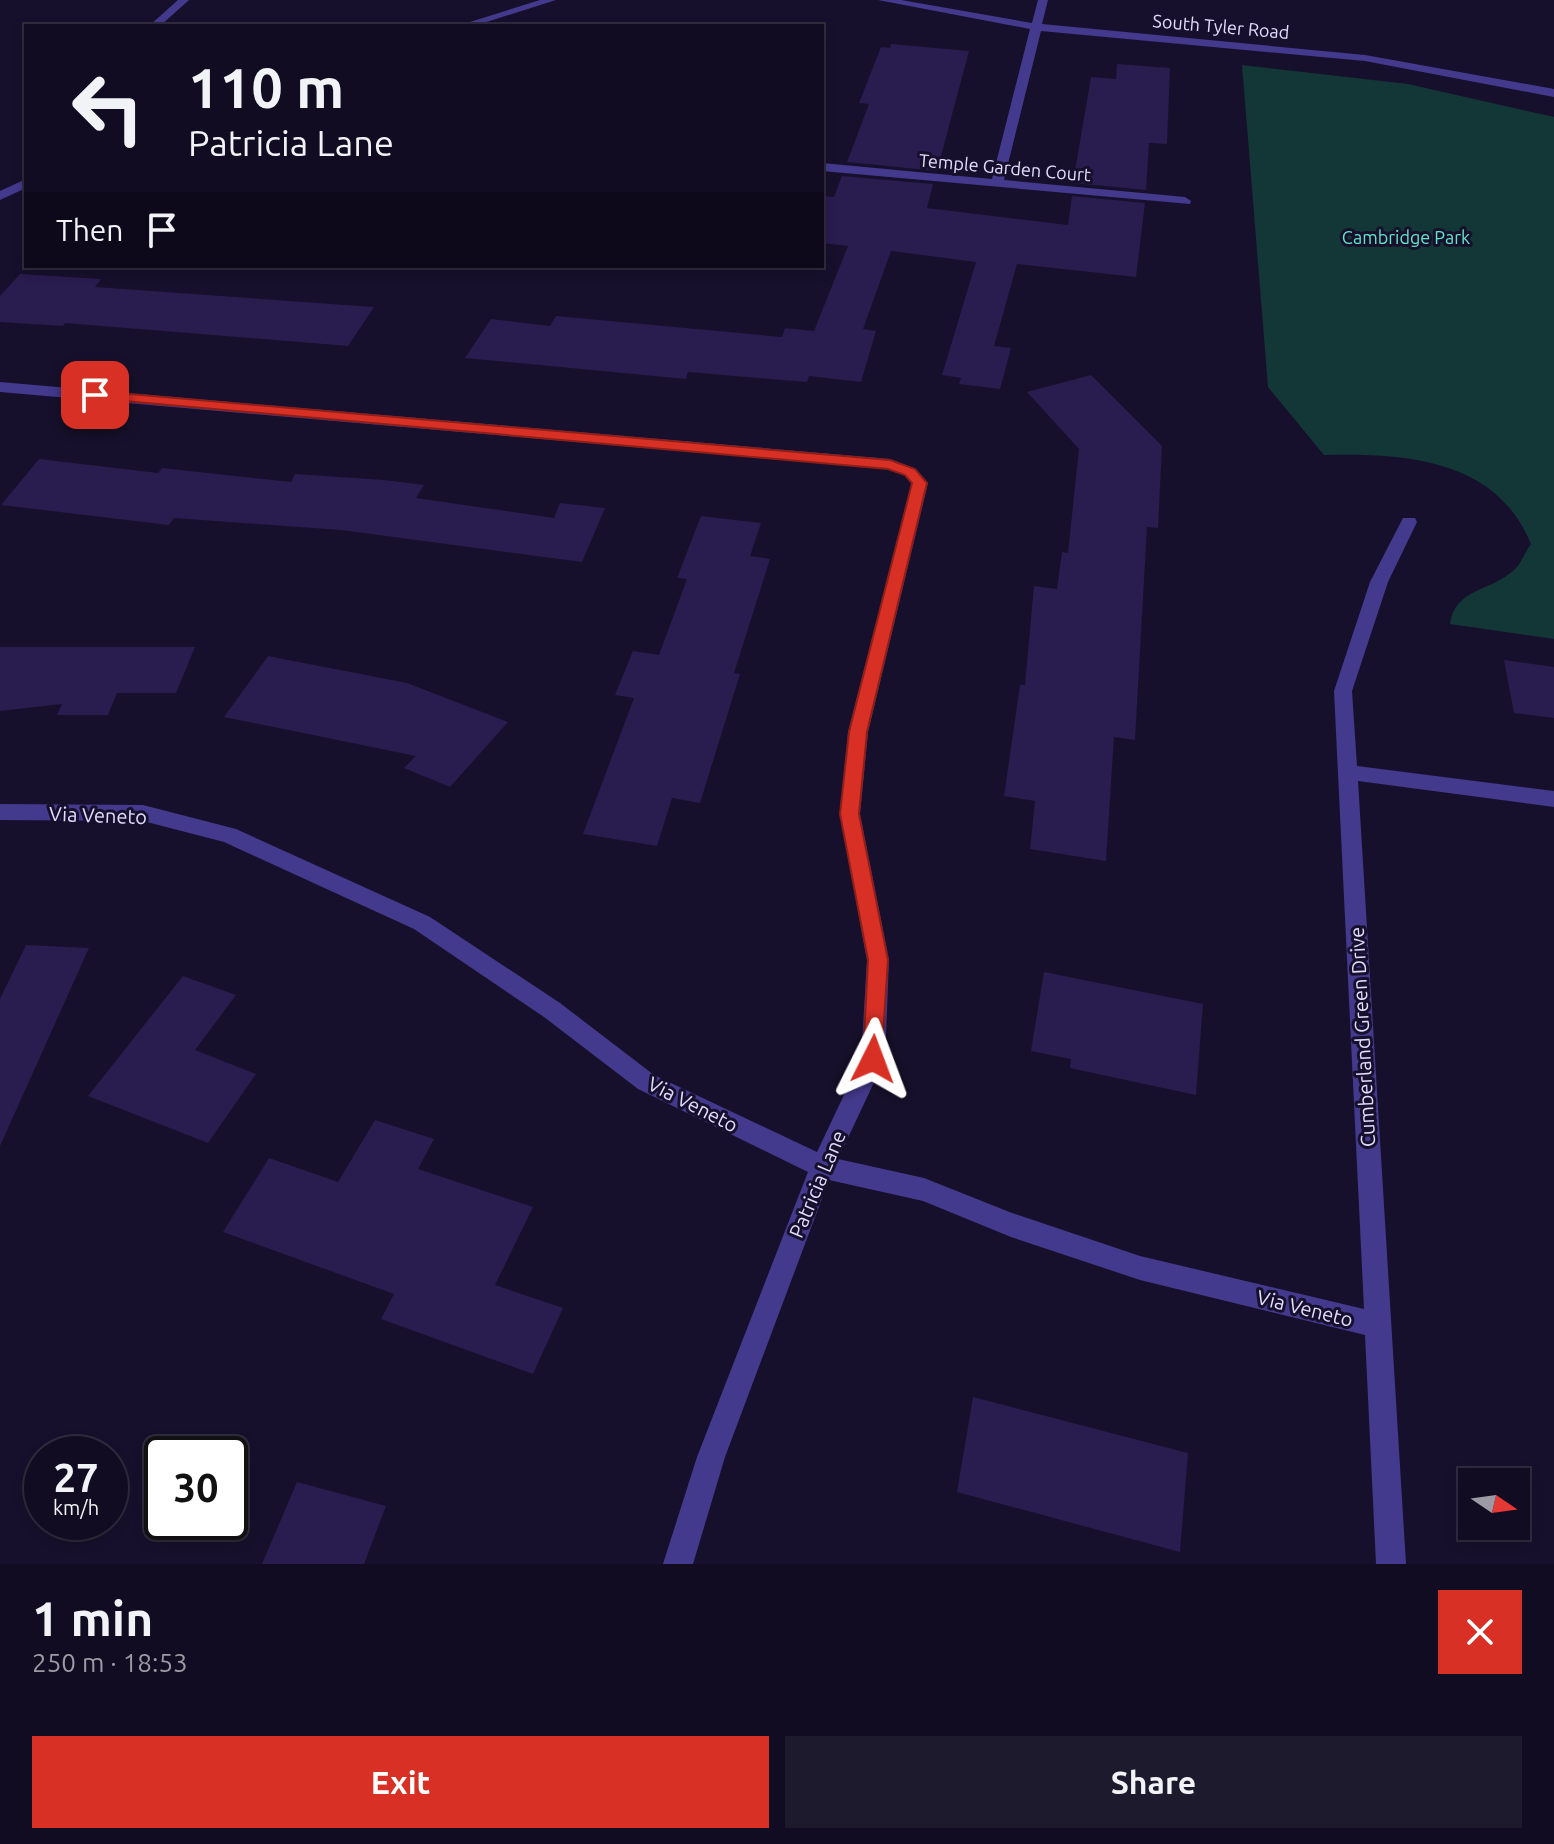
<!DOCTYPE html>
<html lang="en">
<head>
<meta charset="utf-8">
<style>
  body { margin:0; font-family:Ubuntu,sans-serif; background:#1e1a2e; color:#f1f3f6; height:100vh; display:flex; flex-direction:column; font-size:30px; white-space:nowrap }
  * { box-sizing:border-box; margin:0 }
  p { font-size:26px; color:#9c9ba5 }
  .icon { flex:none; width:44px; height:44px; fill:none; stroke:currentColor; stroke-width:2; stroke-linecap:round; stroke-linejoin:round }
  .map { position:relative; height:1564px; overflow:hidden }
  .drawer { display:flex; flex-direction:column; background:#110c21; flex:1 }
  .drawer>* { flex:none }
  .top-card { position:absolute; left:24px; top:24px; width:800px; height:244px; border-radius:0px; box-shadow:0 4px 12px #0003,0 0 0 2px #302c3f; background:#110c21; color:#f1f3f6; overflow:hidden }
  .needle { width:52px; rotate:103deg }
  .tools { position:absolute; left:1458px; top:1468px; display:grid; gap:16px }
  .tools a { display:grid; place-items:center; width:72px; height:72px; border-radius:0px; background:#110c21; box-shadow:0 4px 12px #0003,0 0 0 2px #302c3f; font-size:40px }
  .speed { position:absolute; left:24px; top:1436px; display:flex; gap:16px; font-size:40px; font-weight:700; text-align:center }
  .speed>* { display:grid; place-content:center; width:104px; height:104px; border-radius:50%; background:#110c21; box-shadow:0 4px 12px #0003,0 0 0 2px #302c3f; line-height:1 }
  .speed small { font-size:20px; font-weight:400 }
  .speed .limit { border:4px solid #111; border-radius:12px; background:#fff; color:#111 }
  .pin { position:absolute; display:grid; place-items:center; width:68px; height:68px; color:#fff; margin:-34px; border-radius:16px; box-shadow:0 4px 12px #0006 }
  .me { position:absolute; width:88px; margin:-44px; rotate:3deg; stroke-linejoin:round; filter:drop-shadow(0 0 6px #0008) }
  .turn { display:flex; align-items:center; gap:28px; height:168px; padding:0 32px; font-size:36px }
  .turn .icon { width:104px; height:104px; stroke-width:2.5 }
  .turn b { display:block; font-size:56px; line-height:68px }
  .then { display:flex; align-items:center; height:76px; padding:0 32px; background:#0003; gap:16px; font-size:30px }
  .round { display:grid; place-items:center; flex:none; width:84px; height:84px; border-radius:0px; background:#1e1a2e }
  .summary { display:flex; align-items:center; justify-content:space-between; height:136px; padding:0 32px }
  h1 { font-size:48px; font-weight:700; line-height:60px }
  .button { display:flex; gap:16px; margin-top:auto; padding:16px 32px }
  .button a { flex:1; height:92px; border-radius:0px; background:#d93025; color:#fff; font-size:32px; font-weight:700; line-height:92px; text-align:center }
  .button a+a { background:#1e1a2e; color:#f1f3f6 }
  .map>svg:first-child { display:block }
</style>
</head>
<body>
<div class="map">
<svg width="1554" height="1564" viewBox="0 0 1554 1564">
  <rect width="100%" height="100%" fill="#17102c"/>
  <path fill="#133637" d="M 1242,65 L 1408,84 L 1554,117 L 1554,639 L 1450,624 C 1455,588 1490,592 1514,570 C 1521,564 1525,552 1531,544 C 1496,458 1404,453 1324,455 L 1268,387 Z"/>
  <path fill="#291c4e" d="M 891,44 L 969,51 L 937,171 L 847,162 L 869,104 L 859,103 L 881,47 L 890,48 Z
    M 1117,64 L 1170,68 L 1167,144 L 1149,143 L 1146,190 L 1073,183 L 1091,77 L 1116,79 Z
    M 842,176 L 933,184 L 927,208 L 1068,225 L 1072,196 L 1145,203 L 1136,277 L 1017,264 L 994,346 L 1011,348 L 1000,389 L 959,384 L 961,378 L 942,375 L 976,262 L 891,251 L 863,329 L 876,331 L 861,382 L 809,376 L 807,382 L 688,372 L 686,379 L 465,358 L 491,319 L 550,326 L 556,316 L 782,337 L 785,328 L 814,331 L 848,246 L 822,243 L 822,196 L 834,197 Z
    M 20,274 L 101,279 L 95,287 L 374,307 L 348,346 L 65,323 L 63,326 L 0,322 L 0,296 Z
    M 1091,375 L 1162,446 L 1158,528 L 1147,527 L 1135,740 L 1114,737 L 1106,861 L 1030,849 L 1035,801 L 1004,796 L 1020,685 L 1025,685 L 1034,586 L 1057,589 L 1062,552 L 1068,553 L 1079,449 L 1027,392 Z
    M 39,459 L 158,473 L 162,468 L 291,482 L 295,474 L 384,480 L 424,485 L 416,498 L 554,518 L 560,503 L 605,508 L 582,562 L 341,530 L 174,518 L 169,525 L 1,505 Z
    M 701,516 L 761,523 L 750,556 L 770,559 L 734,673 L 740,674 L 700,803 L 672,798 L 657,846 L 583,834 L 634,698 L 615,695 L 633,651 L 659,655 L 687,579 L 677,578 Z
    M 0,647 L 195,647 L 176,693 L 117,693 L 108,715 L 57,715 L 62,704 L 0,711 Z
    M 268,656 L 407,683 L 508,722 L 450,787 L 404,768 L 416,756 L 224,717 Z
    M 1504,660 L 1554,667 L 1554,718 L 1514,713 Z
    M 26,945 L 89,948 L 0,1146 L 0,999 Z
    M 1044,972 L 1203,1004 L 1196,1095 L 1070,1068 L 1071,1059 L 1031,1051 Z
    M 183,976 L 236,995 L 195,1050 L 256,1074 L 208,1143 L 88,1096 Z
    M 375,1120 L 434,1139 L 418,1169 L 533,1207 L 495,1285 L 563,1308 L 533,1374 L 381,1319 L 394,1294 L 223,1232 L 269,1158 L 338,1182 Z
    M 973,1397 L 1188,1453 L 1180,1552 L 957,1492 Z
    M 297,1482 L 386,1506 L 364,1564 L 262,1564 Z"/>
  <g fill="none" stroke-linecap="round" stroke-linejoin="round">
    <path fill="#433a8d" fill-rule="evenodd" d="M 178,0 L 189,0 L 160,26 L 149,26 Z
      M 540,0 L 556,0 L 474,26 L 457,26 Z
      M 878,0 L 901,0 L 1032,23 L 1038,0 L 1048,0 L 1042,24 L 1365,55 L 1554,89 L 1554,97 L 1365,61 L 1041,31 L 1004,180 L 1185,197 L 1191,201 L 1190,204 L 822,171 L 822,163 L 992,179 L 1030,29 Z
      M 26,179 L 26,188 L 0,200 L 0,191 Z
      M 0,382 L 890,459 L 916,469 L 928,483 L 868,732 L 860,814 L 889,960 L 885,1059 L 838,1159 L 924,1178 L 1012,1213 L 1140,1256 L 1364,1309 L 1334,691 L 1370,582 L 1403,518 L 1415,518 L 1417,522 L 1388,582 L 1352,691 L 1357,766 L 1554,791 L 1554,807 L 1358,781 L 1406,1564 L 1376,1564 L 1365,1335 L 1140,1280 L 1011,1237 L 923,1201 L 829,1180 L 725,1457 L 693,1564 L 663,1564 L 697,1457 L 808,1172 L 638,1089 L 544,1017 L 414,929 L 224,842 L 143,821 L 0,820 L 0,804 L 143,805 L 236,829 L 430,917 L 560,1003 L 654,1075 L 817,1152 L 861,1059 L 867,960 L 840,814 L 848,732 L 912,484 L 904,475 L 887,469 L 0,392 Z"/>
  </g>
  <path fill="#d93025" stroke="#8d1f18" stroke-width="2" d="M 95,391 L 890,460 L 915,469 L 927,483 L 867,732 L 859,814 L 888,960 L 881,1065 L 866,1065 L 863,1059 L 868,960 L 840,814 L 849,732 L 912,483 L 905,475 L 888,469 L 90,398 L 90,392 Z"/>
  <g text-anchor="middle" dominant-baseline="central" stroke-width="6" stroke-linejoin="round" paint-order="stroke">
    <g font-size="18" fill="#e2dcff" stroke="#17102c">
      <text transform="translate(1221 26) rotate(5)">South Tyler Road</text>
      <text transform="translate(1005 167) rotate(5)">Temple Garden Court</text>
    </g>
    <g font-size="18" fill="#62e5cd" stroke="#17102c">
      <text x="1406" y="237">Cambridge Park</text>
    </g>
    <g font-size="20" fill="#e2dcff" stroke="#17102c">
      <text transform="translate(98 815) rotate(2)">Via Veneto</text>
      <text transform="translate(1362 1037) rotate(-93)">Cumberland Green Drive</text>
      <text transform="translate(693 1104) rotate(27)">Via Veneto</text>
      <text transform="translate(817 1184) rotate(-67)">Patricia Lane</text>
      <text transform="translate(1305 1308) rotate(14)">Via Veneto</text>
    </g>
  </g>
</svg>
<div class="tools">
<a><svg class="needle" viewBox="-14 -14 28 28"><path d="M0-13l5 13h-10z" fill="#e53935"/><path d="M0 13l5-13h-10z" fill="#9c9ba5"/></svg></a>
</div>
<div class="speed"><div>27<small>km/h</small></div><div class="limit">30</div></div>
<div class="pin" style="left:95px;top:395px;background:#d93025"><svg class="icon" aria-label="arrive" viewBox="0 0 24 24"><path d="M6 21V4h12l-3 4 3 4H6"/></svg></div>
<svg class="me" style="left:873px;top:1059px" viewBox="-20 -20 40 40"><path d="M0-17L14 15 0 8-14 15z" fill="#d93025" stroke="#fff" stroke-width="4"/></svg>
<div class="top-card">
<div class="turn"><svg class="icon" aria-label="left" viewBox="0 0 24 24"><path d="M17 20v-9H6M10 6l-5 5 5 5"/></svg><div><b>110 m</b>Patricia Lane</div></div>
<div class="then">Then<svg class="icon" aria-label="arrive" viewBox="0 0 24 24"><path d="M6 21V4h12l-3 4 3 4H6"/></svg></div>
</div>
</div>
<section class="drawer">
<div class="summary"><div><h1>1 min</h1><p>250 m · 18:53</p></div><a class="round" style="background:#d93025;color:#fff"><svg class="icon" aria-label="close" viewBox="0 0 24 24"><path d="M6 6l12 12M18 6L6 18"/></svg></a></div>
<div class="button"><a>Exit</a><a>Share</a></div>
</section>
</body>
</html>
